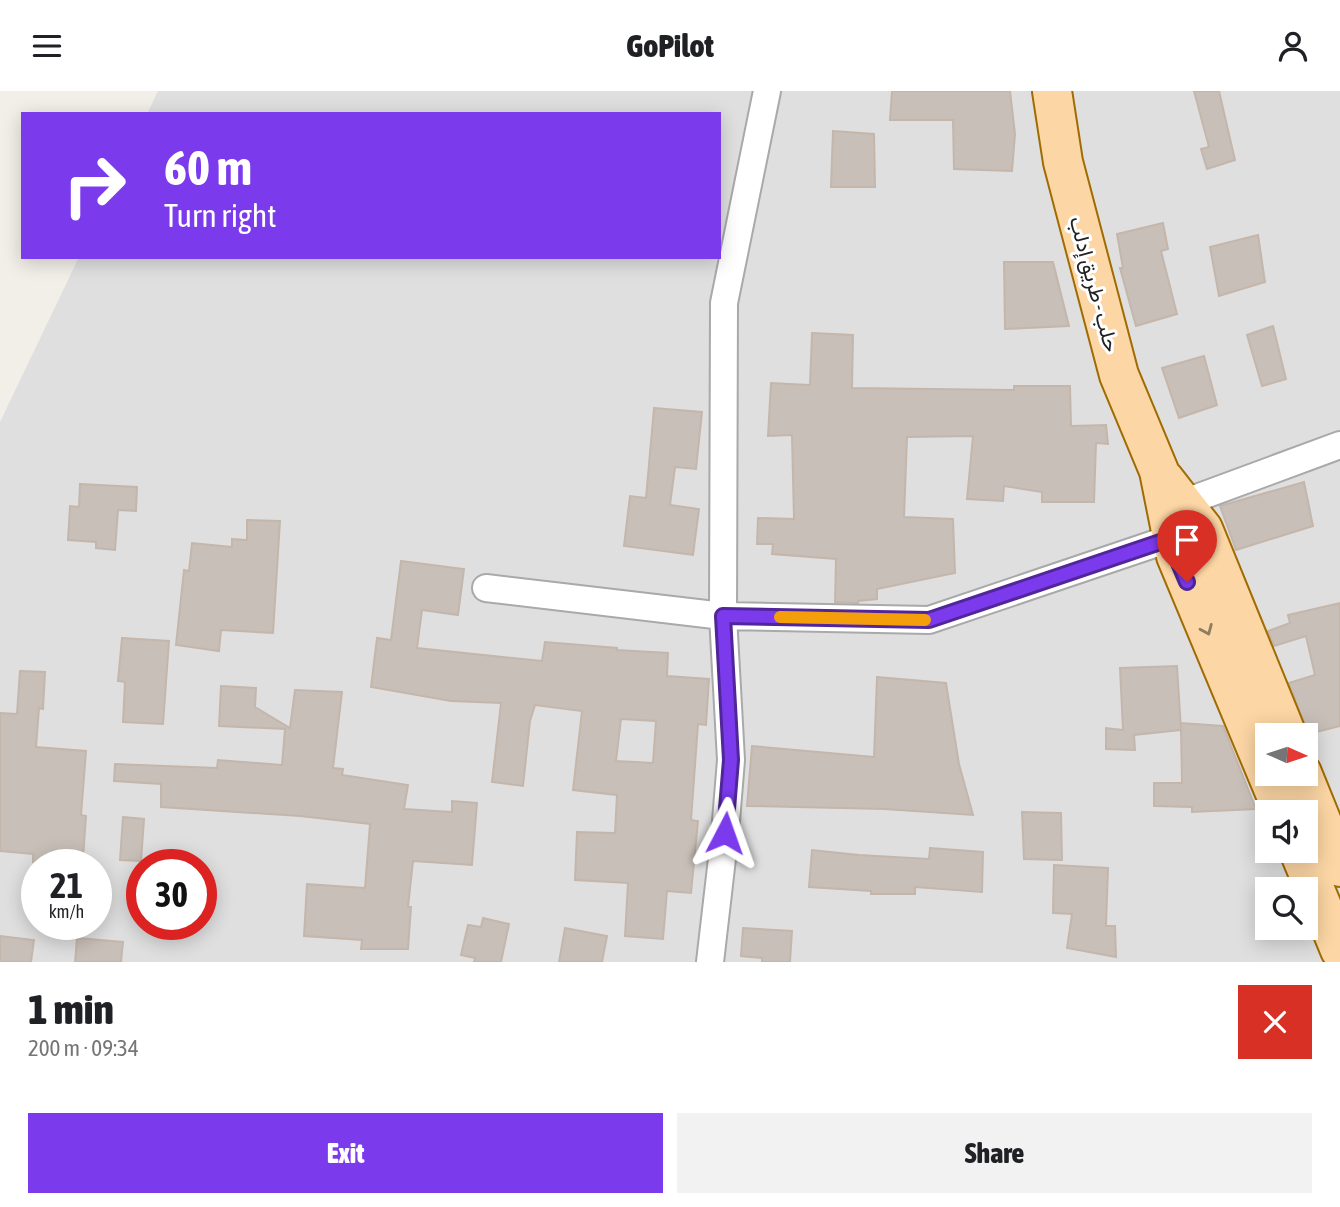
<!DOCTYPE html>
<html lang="en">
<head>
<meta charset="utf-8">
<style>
  body { margin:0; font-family:"Asap Condensed",Vazirmatn,sans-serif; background:#f2f2f2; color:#202124; height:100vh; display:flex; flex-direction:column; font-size:26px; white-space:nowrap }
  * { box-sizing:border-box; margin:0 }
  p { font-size:23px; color:#757577 }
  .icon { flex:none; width:38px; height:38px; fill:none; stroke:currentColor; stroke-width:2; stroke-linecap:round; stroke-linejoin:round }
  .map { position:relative; height:871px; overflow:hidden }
  .side { display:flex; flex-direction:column; background:#fff; flex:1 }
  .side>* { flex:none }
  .banner { position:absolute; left:21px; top:21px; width:700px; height:147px; border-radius:0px; box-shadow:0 4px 18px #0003; background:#7c3aed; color:#fff; overflow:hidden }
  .needle { width:46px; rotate:93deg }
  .buttons { position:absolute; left:1255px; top:632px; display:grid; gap:14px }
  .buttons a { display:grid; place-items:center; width:63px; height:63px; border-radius:0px; background:#fff; box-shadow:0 4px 18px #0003; font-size:35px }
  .speed { position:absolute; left:21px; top:758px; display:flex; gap:14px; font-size:35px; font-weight:700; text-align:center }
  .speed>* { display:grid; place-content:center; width:91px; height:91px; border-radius:50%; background:#fff; box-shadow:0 4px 18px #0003; line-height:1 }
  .speed small { font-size:18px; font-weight:400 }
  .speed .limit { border:10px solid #d22; background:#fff; color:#111 }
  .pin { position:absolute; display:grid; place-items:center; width:60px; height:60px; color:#fff; margin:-72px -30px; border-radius:50% 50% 50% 0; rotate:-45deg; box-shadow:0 0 7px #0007 }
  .pin .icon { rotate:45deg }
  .me { position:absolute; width:77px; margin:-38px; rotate:4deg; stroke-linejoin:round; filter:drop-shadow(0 0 5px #0008) }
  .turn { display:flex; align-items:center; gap:24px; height:147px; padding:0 28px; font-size:32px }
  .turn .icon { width:91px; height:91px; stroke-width:2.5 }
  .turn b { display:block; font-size:49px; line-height:60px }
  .round { display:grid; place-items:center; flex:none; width:74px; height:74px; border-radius:0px; background:#f2f2f2 }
  .head { display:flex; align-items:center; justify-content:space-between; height:119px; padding:0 28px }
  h1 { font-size:42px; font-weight:800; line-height:52px }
  .button { display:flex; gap:14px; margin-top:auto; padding:14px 28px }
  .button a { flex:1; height:80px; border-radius:0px; background:#7c3aed; color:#fff; font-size:28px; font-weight:800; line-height:80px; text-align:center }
  .button a+a { background:#f2f2f2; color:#202124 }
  header { display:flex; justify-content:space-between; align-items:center; height:91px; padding:0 28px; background:#fff; font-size:32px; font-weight:800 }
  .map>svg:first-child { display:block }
</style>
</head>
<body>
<header><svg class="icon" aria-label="menu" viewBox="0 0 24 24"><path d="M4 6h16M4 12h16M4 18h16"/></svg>GoPilot<svg class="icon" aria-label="person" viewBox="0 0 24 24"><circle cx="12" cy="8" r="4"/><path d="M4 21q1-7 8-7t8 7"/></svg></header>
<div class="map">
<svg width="1340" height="871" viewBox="0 0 1340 871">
  <rect width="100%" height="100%" fill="#f2efe9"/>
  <path fill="#e0dfdf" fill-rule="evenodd" d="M 158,0 L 1340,0 L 1340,871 L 0,871 L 0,331 L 79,166 L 719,166 L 719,23 L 147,23 ZM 1267,644 L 1306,644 L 1306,682 L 1267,682 ZM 1267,721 L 1306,721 L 1306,760 L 1267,760 ZM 37,774 L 96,774 L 96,833 L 37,833 ZM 142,774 L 201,774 L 201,833 L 142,833 ZM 1267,798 L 1306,798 L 1306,836 L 1267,836 Z"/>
  <path fill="#c7bfb8" stroke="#c4b6ab" stroke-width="2" fill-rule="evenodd" d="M 892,0 L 1010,0 L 1015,43 L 1012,80 L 954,78 L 953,29 L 890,29 Z
    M 1194,0 L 1219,0 L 1235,69 L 1207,78 L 1201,58 L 1209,56 Z
    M 833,40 L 874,43 L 875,96 L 831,96 Z
    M 1163,132 L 1168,158 L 1161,160 L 1177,223 L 1136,235 L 1120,177 L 1123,177 L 1117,143 Z
    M 1258,144 L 1265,191 L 1219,205 L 1210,156 Z
    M 1004,171 L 1053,171 L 1069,235 L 1005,238 Z
    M 1273,235 L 1286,288 L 1262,295 L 1247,244 Z
    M 812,242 L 853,244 L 852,297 L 1014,299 L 1014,295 L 1070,295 L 1071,335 L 1106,334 L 1108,353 L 1096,352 L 1094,411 L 1042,411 L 1042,401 L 1004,395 L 1003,410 L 967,408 L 973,345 L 907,346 L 904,426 L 953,428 L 955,482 L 877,498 L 877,508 L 858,510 L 858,512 L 835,511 L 836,468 L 772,463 L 773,453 L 757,453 L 758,427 L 794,428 L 792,344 L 768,345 L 771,292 L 810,294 Z
    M 1204,265 L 1217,314 L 1179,327 L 1162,277 Z
    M 654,317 L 702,321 L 696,378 L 675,376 L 670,414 L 699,418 L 693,464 L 624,455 L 630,405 L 646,407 Z
    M 1304,391 L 1313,435 L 1236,459 L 1220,415 Z
    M 80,393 L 137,396 L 136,420 L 118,419 L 115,459 L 96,457 L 96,451 L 68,449 L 70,415 L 79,416 Z
    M 247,429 L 280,430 L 273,542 L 221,539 L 219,560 L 176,554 L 184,479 L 189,480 L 192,452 L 232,456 L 232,448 L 247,449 Z
    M 401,470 L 464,478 L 458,524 L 422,519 L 417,557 L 542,570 L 545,551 L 617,557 L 617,559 L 668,562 L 667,585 L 709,588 L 706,634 L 698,633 L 691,729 L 698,730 L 691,802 L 667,800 L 663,848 L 625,845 L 628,792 L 575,789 L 577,741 L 615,742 L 617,704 L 573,699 L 582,620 L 535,614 L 530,630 L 523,695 L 492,691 L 501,612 L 451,610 L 371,596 L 377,547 L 391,549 ZM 621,628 L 656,630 L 653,672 L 616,670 Z
    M 1340,512 L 1340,635 L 1308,643 L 1289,592 L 1315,584 L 1306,545 L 1274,555 L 1268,540 L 1290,532 L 1288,524 Z
    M 122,547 L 169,550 L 163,633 L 123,631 L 125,591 L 118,590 Z
    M 1177,575 L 1181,639 L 1181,632 L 1223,635 L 1256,718 L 1192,721 L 1192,716 L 1154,715 L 1154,692 L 1182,692 L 1181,639 L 1134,644 L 1135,659 L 1106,658 L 1106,637 L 1123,639 L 1120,577 Z
    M 20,580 L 45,581 L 43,618 L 39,617 L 36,656 L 86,660 L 81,724 L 86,725 L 83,767 L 56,765 L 55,773 L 33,771 L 33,763 L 0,760 L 0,622 L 17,623 Z
    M 877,586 L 946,592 L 959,673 L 973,724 L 884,718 L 747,715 L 752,655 L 874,666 Z
    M 221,595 L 256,597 L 255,616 L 290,637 L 295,599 L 342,601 L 333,677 L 343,678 L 342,684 L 408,694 L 404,718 L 452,721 L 452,710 L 477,712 L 472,774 L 413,770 L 408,816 L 411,816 L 408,858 L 361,858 L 362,849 L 304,845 L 307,793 L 365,797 L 370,733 L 300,725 L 161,716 L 161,693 L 114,690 L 115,673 L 217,677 L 218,669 L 282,674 L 285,638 L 219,635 Z
    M 1022,721 L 1061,722 L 1062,769 L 1024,768 Z
    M 123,726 L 144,728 L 141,770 L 120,769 Z
    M 930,757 L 983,761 L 982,801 L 915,796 L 915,803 L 871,803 L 871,800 L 809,796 L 812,759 L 859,764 L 929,768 Z
    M 1054,774 L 1108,777 L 1106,835 L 1115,835 L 1116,866 L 1067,857 L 1072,823 L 1053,822 Z
    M 483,827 L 509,833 L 501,871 L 474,871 L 475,867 L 461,864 L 468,834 L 481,836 Z
    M 565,837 L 607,845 L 602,871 L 559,871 Z
    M 743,837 L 792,840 L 790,871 L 762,871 L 762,867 L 741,865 Z
    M 0,845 L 34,849 L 31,871 L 0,871 Z
    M 77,847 L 123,851 L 121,871 L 75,871 Z"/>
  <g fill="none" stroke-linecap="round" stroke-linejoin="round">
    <g stroke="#a9a9a9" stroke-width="30">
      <path id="street" d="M 1183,412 L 1340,354
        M 486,497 L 723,525 L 929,529 L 1172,447
        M 710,871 L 725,742 L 731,669 L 723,525 L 724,212 L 767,0"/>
    </g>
    <g stroke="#a06b00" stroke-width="42">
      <path id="primary" d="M 1052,0 L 1063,71 L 1119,284 L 1159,380 L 1176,465 L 1283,721
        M 1164,388 L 1203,438 L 1287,644
        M 1302,682 L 1340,776
        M 1299,760 L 1340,859"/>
    </g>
    <use href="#street" stroke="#fff" stroke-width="26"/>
    <use href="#primary" stroke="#fcd6a4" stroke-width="38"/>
  </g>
  <defs><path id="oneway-chevron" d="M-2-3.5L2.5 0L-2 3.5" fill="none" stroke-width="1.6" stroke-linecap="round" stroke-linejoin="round" transform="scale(1.75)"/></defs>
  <use stroke="#8f7c63" href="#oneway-chevron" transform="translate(1207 539) rotate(67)"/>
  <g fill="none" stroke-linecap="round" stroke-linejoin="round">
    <g stroke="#51269a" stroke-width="18">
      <path id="route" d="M 725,742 L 731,669 L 723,525 L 929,529 L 1172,447 L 1176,465 L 1187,491"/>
    </g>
    <use href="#route" stroke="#7c3aed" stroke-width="12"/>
    <path stroke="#f59e0b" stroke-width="12" d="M 780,526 L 925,529"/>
  </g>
  <g text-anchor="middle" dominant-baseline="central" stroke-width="6" stroke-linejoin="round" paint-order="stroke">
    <g font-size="21" fill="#222" stroke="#fff">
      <text transform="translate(1095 193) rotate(75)">حلب - طريق إدلب</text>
    </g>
  </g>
</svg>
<div class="buttons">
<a><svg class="needle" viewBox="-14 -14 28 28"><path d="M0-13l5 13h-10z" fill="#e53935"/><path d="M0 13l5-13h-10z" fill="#757577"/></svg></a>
<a><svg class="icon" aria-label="sound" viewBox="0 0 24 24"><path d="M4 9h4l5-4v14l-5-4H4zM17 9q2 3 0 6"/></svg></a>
<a><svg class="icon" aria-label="search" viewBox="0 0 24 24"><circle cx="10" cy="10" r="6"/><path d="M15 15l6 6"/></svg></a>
</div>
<div class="speed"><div>21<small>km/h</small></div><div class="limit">30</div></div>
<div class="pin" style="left:1187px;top:491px;background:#d93025"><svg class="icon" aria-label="arrive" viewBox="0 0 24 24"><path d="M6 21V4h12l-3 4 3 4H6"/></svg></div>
<svg class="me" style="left:725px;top:742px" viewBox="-20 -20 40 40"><path d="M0-17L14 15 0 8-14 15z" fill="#7c3aed" stroke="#fff" stroke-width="4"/></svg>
<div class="banner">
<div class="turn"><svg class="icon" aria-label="right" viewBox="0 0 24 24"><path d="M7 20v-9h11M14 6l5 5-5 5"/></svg><div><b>60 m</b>Turn right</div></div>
</div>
</div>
<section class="side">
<div class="head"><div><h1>1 min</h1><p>200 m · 09:34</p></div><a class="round" style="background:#d93025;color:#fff"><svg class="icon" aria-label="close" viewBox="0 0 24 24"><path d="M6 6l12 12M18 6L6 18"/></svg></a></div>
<div class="button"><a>Exit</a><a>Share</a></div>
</section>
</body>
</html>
